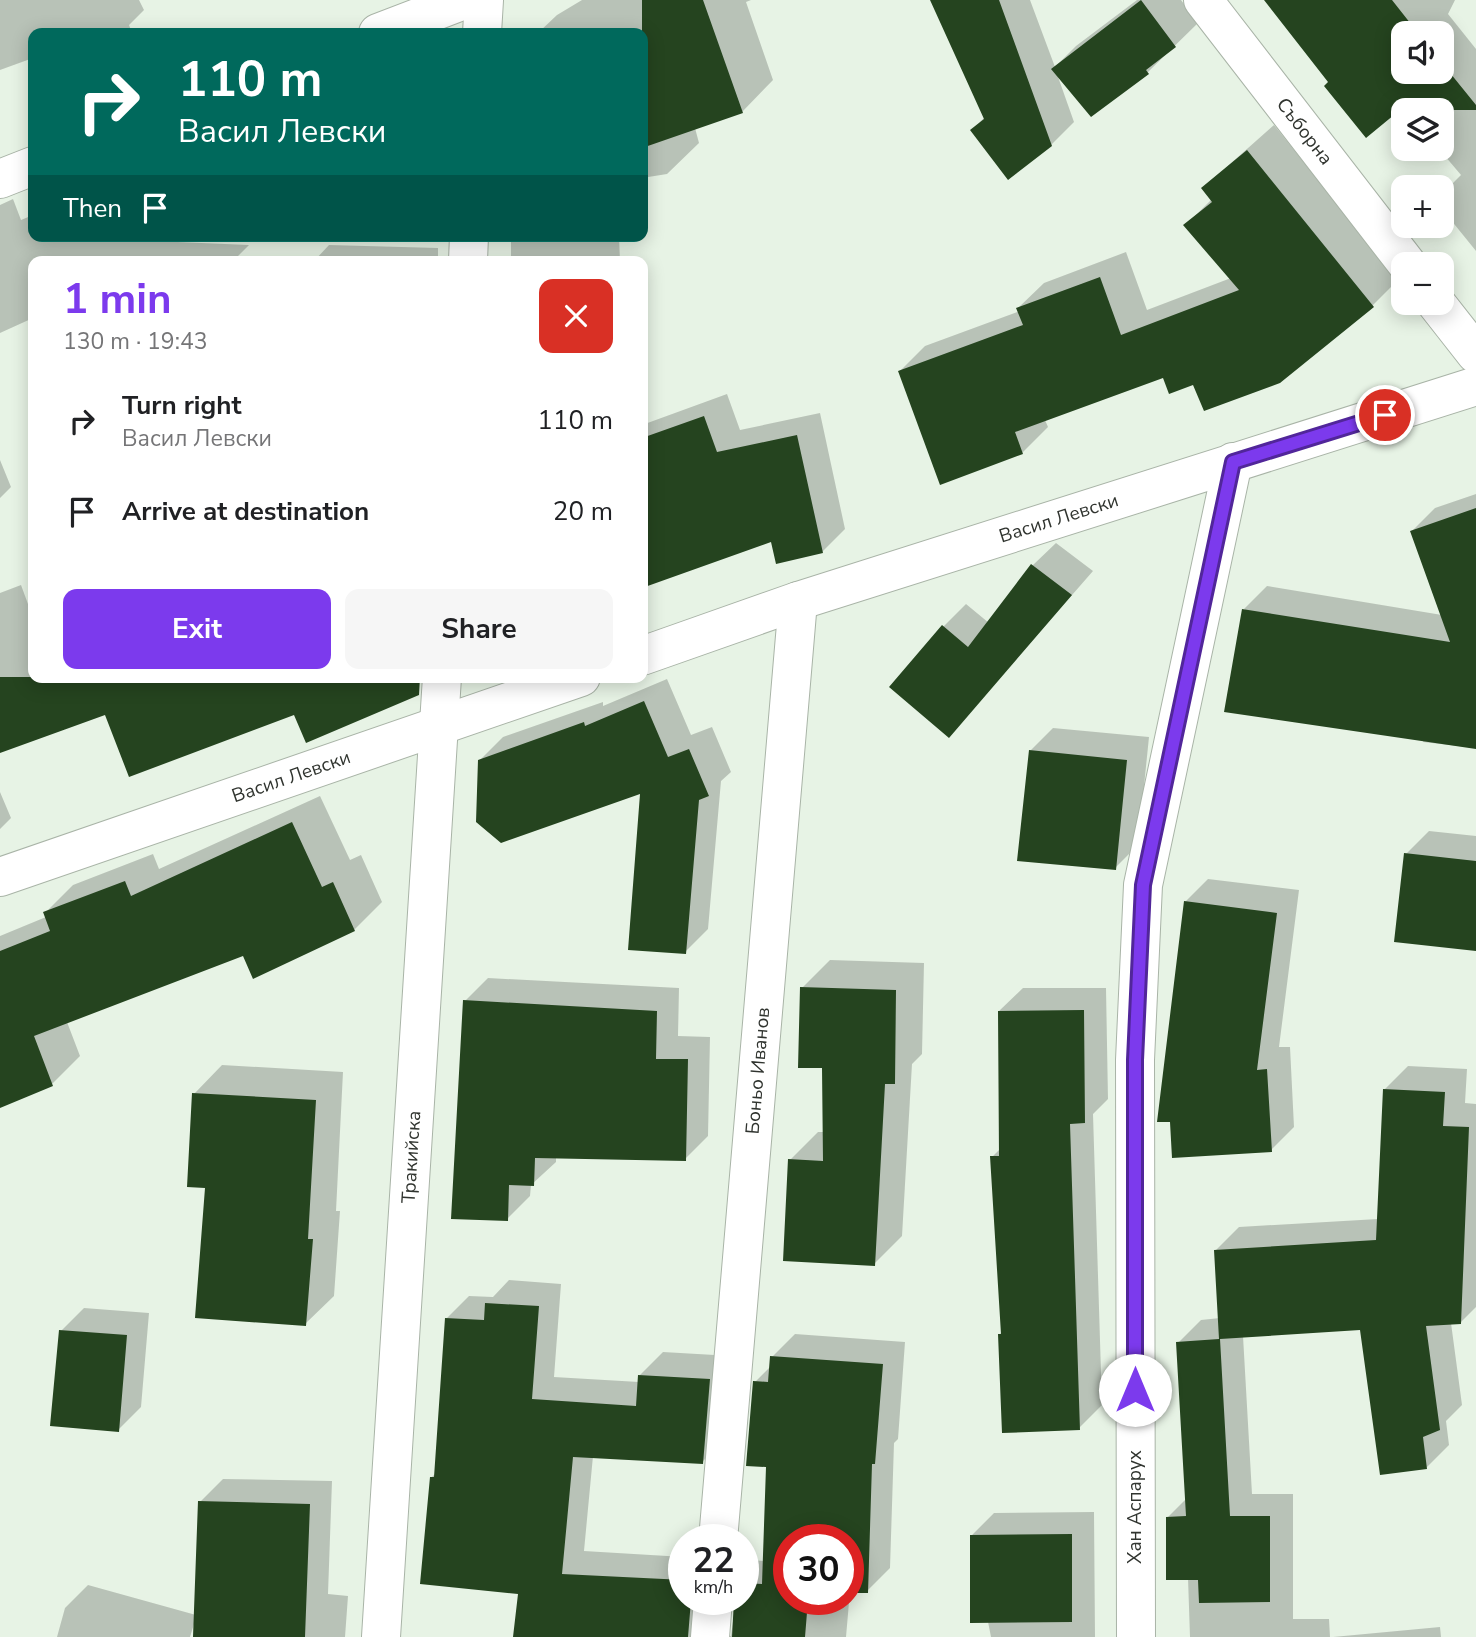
<!DOCTYPE html>
<html lang="en">
<head>
<meta charset="utf-8">
<style>
  body { margin:0; font-family:"Nunito Sans",sans-serif; background:#f6f6f6; color:#202124; height:100vh; display:flex; flex-direction:column; font-size:26px; white-space:nowrap }
  * { box-sizing:border-box; margin:0 }
  p { font-size:23px; color:#757577 }
  .icon { flex:none; width:38px; height:38px; fill:none; stroke:currentColor; stroke-width:2; stroke-linecap:round; stroke-linejoin:round }
  .map { position:relative; flex:1; overflow:hidden }
  .side { position:absolute; left:28px; top:256px; width:620px; height:427px; display:flex; flex-direction:column; background:#fff; border-radius:14px; box-shadow:0 4px 18px #0003 }
  .side>* { flex:none }
  .top-card { position:absolute; left:28px; top:28px; width:620px; height:214px; border-radius:14px; box-shadow:0 4px 18px #0003; background:#00695c; color:#fff; overflow:hidden }
  .controls { position:absolute; left:1391px; top:21px; display:grid; gap:14px }
  .controls a { display:grid; place-items:center; width:63px; height:63px; border-radius:14px; background:#fff; box-shadow:0 4px 18px #0003; font-size:35px }
  .speed { position:absolute; left:668px; top:1524px; display:flex; gap:14px; font-size:35px; font-weight:700; text-align:center }
  .speed>* { display:grid; place-content:center; width:91px; height:91px; border-radius:50%; background:#fff; box-shadow:0 4px 18px #0003; line-height:1 }
  .speed small { font-size:18px; font-weight:400 }
  .speed .limit { border:10px solid #d22; background:#fff; color:#111 }
  .pin { position:absolute; display:grid; place-items:center; width:60px; height:60px; color:#fff; margin:-30px; border:4px solid #fff; border-radius:50%; box-shadow:0 2px 7px #0007 }
  .me { position:absolute; width:77px; margin:-38px; rotate:0deg; stroke-linejoin:round; filter:drop-shadow(0 0 5px #0008) }
  .turn { display:flex; align-items:center; gap:24px; height:147px; padding:0 35px; font-size:32px }
  .turn .icon { width:91px; height:91px; stroke-width:2.5 }
  .turn b { display:block; font-size:49px; line-height:60px }
  .then { display:flex; align-items:center; height:66px; padding:0 35px; background:#0003; gap:14px; font-size:26px }
  .round { display:grid; place-items:center; flex:none; width:74px; height:74px; border-radius:14px; background:#f6f6f6 }
  .summary { display:flex; align-items:center; justify-content:space-between; height:119px; padding:0 35px }
  h1 { font-size:42px; font-weight:700; line-height:52px; color:#7c3aed }
  .action { display:flex; gap:14px; margin-top:auto; padding:14px 35px }
  .action a { flex:1; height:80px; border-radius:14px; background:#7c3aed; color:#fff; font-size:28px; font-weight:700; line-height:80px; text-align:center }
  .action a+a { background:#f6f6f6; color:#202124 }
  ul { padding:0; list-style:none }
  li { display:flex; align-items:center; gap:21px; height:91px; padding:0 35px }
  li div { flex:1 }
  li b { display:block; font-size:26px }
  li em { font-style:normal }
  .map>svg:first-child { display:block }
</style>
</head>
<body>
<div class="map">
<svg width="1476" height="1637" viewBox="0 0 1476 1637">
  <rect width="100%" height="100%" fill="#e7f3e5"/>
  <path fill="#0003" fill-rule="evenodd" d="M 0,0 L 139,0 L 144,10 L 129,25 L 132,33 L 33,33 L 33,58 L 0,70 Z
    M 582,0 L 751,0 L 746,2 L 773,80 L 742,112 L 695,128 L 699,143 L 667,174 L 642,178 L 642,33 L 538,33 L 557,15 Z
    M 945,0 L 1030,0 L 1055,67 L 1076,46 L 1137,0 L 1181,0 L 1198,23 L 1148,72 L 1057,74 L 1074,122 L 1051,145 L 972,130 L 985,117 Z
    M 1266,0 L 1455,0 L 1448,14 L 1476,49 L 1476,251 L 1442,209 L 1442,194 L 1461,175 L 1439,149 L 1442,149 L 1442,110 L 1408,110 L 1404,105 L 1330,82 ZM 1404,33 L 1442,33 L 1442,72 L 1404,72 Z
    M 1274,125 L 1398,280 L 1372,306 L 1194,383 L 1164,376 L 1045,420 L 1048,427 L 1022,453 L 900,371 L 925,346 L 1020,311 L 1018,308 L 1044,283 L 1126,252 L 1147,310 L 1231,278 L 1186,225 L 1212,199 L 1203,188 Z
    M 13,199 L 21,220 L 33,215 L 33,236 L 193,236 L 178,242 L 249,245 L 233,261 L 33,261 L 33,318 L 0,333 L 0,205 Z
    M 511,236 L 619,236 L 620,261 L 511,261 Z
    M 329,245 L 438,248 L 438,261 L 314,261 Z
    M 727,394 L 740,430 L 820,413 L 845,529 L 822,552 L 773,539 L 642,564 L 642,425 Z
    M 0,460 L 11,487 L 0,498 Z
    M 1476,494 L 1476,748 L 1423,742 L 1424,738 L 1244,609 L 1267,586 L 1442,615 L 1412,531 L 1435,508 Z
    M 1056,543 L 1093,571 L 949,736 L 943,627 L 966,604 L 989,623 L 1033,565 Z
    M 21,585 L 28,604 L 33,602 L 33,677 L 422,677 L 397,703 L 295,713 L 106,712 L 0,751 L 0,593 Z
    M 667,679 L 691,735 L 712,727 L 731,772 L 721,781 L 708,929 L 685,952 L 642,792 L 480,760 L 503,737 L 603,702 L 603,706 Z
    M 1053,728 L 1149,737 L 1138,845 L 1115,868 L 1030,751 Z
    M 0,792 L 11,818 L 0,829 Z
    M 320,796 L 350,860 L 361,855 L 382,902 L 354,930 L 244,954 L 67,1022 L 80,1056 L 52,1084 L 0,1106 L 0,936 L 46,917 L 45,913 L 73,885 L 153,854 L 159,869 Z
    M 1429,831 L 1476,836 L 1476,949 L 1406,854 Z
    M 1208,879 L 1299,890 L 1279,1047 L 1290,1047 L 1294,1127 L 1271,1150 L 1172,1120 L 1185,902 Z
    M 830,960 L 924,963 L 922,1054 L 912,1064 L 902,1236 L 874,1264 L 790,1160 L 818,1132 L 824,1132 L 823,1066 L 802,988 Z
    M 488,978 L 679,988 L 678,1036 L 710,1037 L 708,1136 L 685,1159 L 556,1157 L 556,1162 L 531,1185 L 530,1196 L 507,1219 L 465,1001 Z
    M 1023,988 L 1106,988 L 1108,1099 L 1093,1114 L 1102,1405 L 1079,1428 L 999,1335 L 1002,1332 L 992,1157 L 1001,1148 L 999,1011 Z
    M 222,1065 L 343,1072 L 336,1211 L 340,1211 L 334,1296 L 305,1324 L 207,1186 L 194,1094 Z
    M 1408,1066 L 1467,1069 L 1465,1103 L 1476,1104 L 1476,1307 L 1460,1323 L 1451,1323 L 1462,1405 L 1446,1421 L 1449,1445 L 1426,1468 L 1362,1328 L 1243,1336 L 1252,1494 L 1293,1494 L 1293,1619 L 1329,1619 L 1330,1637 L 1190,1637 L 1188,1578 L 1168,1517 L 1186,1499 L 1178,1343 L 1201,1320 L 1220,1318 L 1216,1250 L 1239,1227 L 1378,1219 L 1385,1089 Z
    M 509,1280 L 561,1284 L 554,1377 L 639,1382 L 640,1375 L 663,1352 L 732,1356 L 725,1439 L 702,1462 L 593,1456 L 584,1551 L 684,1557 L 684,1600 L 711,1600 L 720,1632 L 731,1636 L 736,1600 L 744,1600 L 744,1567 L 750,1560 L 764,1561 L 768,1466 L 755,1382 L 771,1366 L 772,1357 L 795,1334 L 905,1342 L 898,1439 L 894,1443 L 890,1568 L 867,1591 L 850,1591 L 846,1637 L 515,1637 L 520,1592 L 432,1477 L 436,1473 L 446,1319 L 469,1296 L 493,1297 ZM 789,1540 L 849,1540 L 849,1600 L 789,1600 Z
    M 84,1308 L 149,1313 L 141,1407 L 118,1430 L 61,1331 Z
    M 223,1479 L 332,1481 L 328,1594 L 348,1596 L 345,1637 L 195,1637 L 194,1624 L 190,1637 L 57,1637 L 65,1608 L 88,1585 L 196,1615 L 200,1502 Z
    M 1094,1512 L 1095,1637 L 991,1637 L 971,1536 L 994,1513 Z
    M 1440,1627 L 1441,1637 L 1333,1637 Z"/>
  <path fill="#25441f" d="M 642,0 L 703,0 L 743,113 L 642,148 Z
    M 930,0 L 999,0 L 1052,146 L 1008,180 L 970,130 L 984,119 Z
    M 1141,0 L 1176,47 L 1146,70 L 1149,74 L 1091,117 L 1051,69 Z
    M 1264,0 L 1392,0 L 1418,33 L 1404,33 L 1404,72 L 1442,72 L 1442,63 L 1476,105 L 1476,110 L 1400,110 L 1366,138 L 1324,86 L 1328,82 Z
    M 1247,150 L 1374,307 L 1280,383 L 1204,411 L 1193,385 L 1169,394 L 1163,378 L 1015,432 L 1023,454 L 940,485 L 898,371 L 1023,325 L 1016,308 L 1100,277 L 1121,335 L 1239,290 L 1183,225 L 1212,202 L 1201,188 Z
    M 704,416 L 717,452 L 797,435 L 823,553 L 776,564 L 771,542 L 642,588 L 642,438 Z
    M 1476,508 L 1476,749 L 1224,712 L 1242,609 L 1450,642 L 1410,531 Z
    M 1031,564 L 1072,595 L 949,738 L 889,687 L 942,625 L 968,647 Z
    M 0,677 L 420,677 L 419,695 L 306,743 L 294,715 L 129,777 L 105,715 L 0,753 Z
    M 644,701 L 668,757 L 689,749 L 709,796 L 699,800 L 686,954 L 628,950 L 640,794 L 501,843 L 476,822 L 478,760 L 584,722 L 585,726 Z
    M 1029,750 L 1127,760 L 1116,870 L 1017,861 Z
    M 292,822 L 322,887 L 333,882 L 355,931 L 253,979 L 243,956 L 34,1036 L 53,1086 L 0,1108 L 0,951 L 50,931 L 43,912 L 125,881 L 131,896 Z
    M 1404,853 L 1476,861 L 1476,951 L 1394,942 Z
    M 1184,901 L 1277,913 L 1257,1070 L 1267,1069 L 1272,1152 L 1172,1158 L 1170,1122 L 1157,1122 Z
    M 800,987 L 896,990 L 895,1084 L 885,1084 L 875,1266 L 783,1261 L 788,1159 L 823,1161 L 822,1068 L 798,1068 Z
    M 463,1000 L 657,1011 L 656,1059 L 688,1059 L 686,1161 L 535,1158 L 534,1186 L 509,1185 L 508,1221 L 451,1219 Z
    M 1084,1010 L 1085,1123 L 1070,1124 L 1080,1430 L 1002,1433 L 998,1334 L 1001,1334 L 990,1156 L 999,1156 L 998,1011 Z
    M 1383,1089 L 1445,1092 L 1443,1126 L 1469,1127 L 1461,1324 L 1426,1326 L 1440,1430 L 1423,1437 L 1427,1469 L 1380,1475 L 1360,1330 L 1220,1339 L 1230,1516 L 1270,1516 L 1270,1602 L 1199,1603 L 1198,1580 L 1166,1580 L 1166,1517 L 1186,1516 L 1176,1342 L 1219,1339 L 1214,1250 L 1376,1240 Z
    M 192,1093 L 316,1100 L 308,1239 L 313,1239 L 306,1326 L 195,1318 L 205,1188 L 187,1187 Z
    M 485,1303 L 539,1306 L 532,1399 L 636,1406 L 638,1375 L 710,1379 L 703,1464 L 573,1457 L 562,1574 L 684,1580 L 684,1600 L 691,1600 L 688,1637 L 513,1637 L 518,1594 L 420,1584 L 430,1477 L 434,1477 L 445,1318 L 484,1320 Z
    M 59,1330 L 127,1335 L 119,1432 L 50,1426 Z
    M 770,1356 L 883,1364 L 875,1464 L 872,1464 L 868,1593 L 849,1593 L 849,1540 L 789,1540 L 789,1600 L 808,1600 L 805,1637 L 732,1637 L 734,1600 L 744,1600 L 744,1583 L 762,1584 L 766,1467 L 746,1466 L 753,1381 L 768,1382 Z
    M 198,1501 L 310,1504 L 305,1637 L 193,1637 Z
    M 1072,1534 L 1072,1622 L 970,1623 L 970,1535 Z"/>
  <g fill="none" stroke-linecap="round" stroke-linejoin="round">
    <g stroke="#a9b4a7" stroke-width="40">
      <g id="minor">
        <path id="s1" d="M 1203,0 L 1407,264"/>
        <path d="M 378,33 L 464,0"/>
        <path d="M 482,33 L 484,0"/>
        <path d="M 0,179 L 33,166"/>
        <path d="M 468,261 L 469,236"/>
        <path d="M 1436,303 L 1476,354"/>
        <path id="s2" d="M 642,656 L 798,601 L 1476,386"/>
        <path id="s3" d="M 0,877 L 581,677"/>
        <path id="s4" d="M 718,1540 L 798,601"/>
        <path id="s5" d="M 381,1637 L 442,677"/>
        <path d="M 710,1637 L 713,1600"/>
        <path d="M 1136,1637 L 1135,1060 L 1143,885 L 1233,462"/>
      </g>
    </g>
    <use href="#minor" stroke="#fff" stroke-width="38"/>
  </g>
  <g fill="none" stroke-linecap="round" stroke-linejoin="round">
    <g stroke="#51269a" stroke-width="18">
      <path id="route" d="M 1135,1390 L 1135,1060 L 1143,885 L 1233,462 L 1385,415"/>
    </g>
    <use href="#route" stroke="#7c3aed" stroke-width="12"/>
  </g>
  <g text-anchor="middle" dominant-baseline="central" stroke-width="7" stroke-linejoin="round" paint-order="stroke">
    <g font-size="19" fill="#30342f" stroke="#fff">
      <text stroke="none"><textPath href="#s1" startOffset="166">Съборна</textPath></text>
      <text stroke="none"><textPath href="#s2" startOffset="439">Васил Левски</textPath></text>
      <text stroke="none"><textPath href="#s3" startOffset="308">Васил Левски</textPath></text>
      <text stroke="none"><textPath href="#s4" startOffset="471">Боньо Иванов</textPath></text>
      <text stroke="none"><textPath href="#s5" startOffset="481">Тракийска</textPath></text>
      <text transform="translate(1135 1507) rotate(-90)">Хан Аспарух</text>
    </g>
  </g>
</svg>
<div class="controls">
<a><svg class="icon" aria-label="sound" viewBox="0 0 24 24"><path d="M4 9h4l5-4v14l-5-4H4zM17 9q2 3 0 6"/></svg></a>
<a><svg class="icon" aria-label="layers" viewBox="0 0 24 24"><path d="M12 4l9 5-9 5-9-5zM3 14l9 5 9-5"/></svg></a>
<a>+</a>
<a>−</a>
</div>
<div class="speed"><div>22<small>km/h</small></div><div class="limit">30</div></div>
<div class="pin" style="left:1385px;top:415px;background:#d93025"><svg class="icon" aria-label="arrive" viewBox="0 0 24 24"><path d="M6 21V4h12l-3 4 3 4H6"/></svg></div>
<svg class="me" style="left:1135px;top:1390px" viewBox="-20 -20 40 40"><circle r="19" fill="#fff"/><path d="M0-13L10 11 0 6-10 11z" fill="#7c3aed"/></svg>
<div class="top-card">
<div class="turn"><svg class="icon" aria-label="right" viewBox="0 0 24 24"><path d="M7 20v-9h11M14 6l5 5-5 5"/></svg><div><b>110 m</b>Васил Левски</div></div>
<div class="then">Then<svg class="icon" aria-label="arrive" viewBox="0 0 24 24"><path d="M6 21V4h12l-3 4 3 4H6"/></svg></div>
</div>
<section class="side">
<div class="summary"><div><h1>1 min</h1><p>130 m · 19:43</p></div><a class="round" style="background:#d93025;color:#fff"><svg class="icon" aria-label="close" viewBox="0 0 24 24"><path d="M6 6l12 12M18 6L6 18"/></svg></a></div>
<ul>
<li><svg class="icon" aria-label="right" viewBox="0 0 24 24"><path d="M7 20v-9h11M14 6l5 5-5 5"/></svg><div><b>Turn right</b><p>Васил Левски</p></div><em>110 m</em></li>
<li><svg class="icon" aria-label="arrive" viewBox="0 0 24 24"><path d="M6 21V4h12l-3 4 3 4H6"/></svg><div><b>Arrive at destination</b></div><em>20 m</em></li>
</ul>
<div class="action"><a>Exit</a><a>Share</a></div>
</section>
</div>
</body>
</html>
